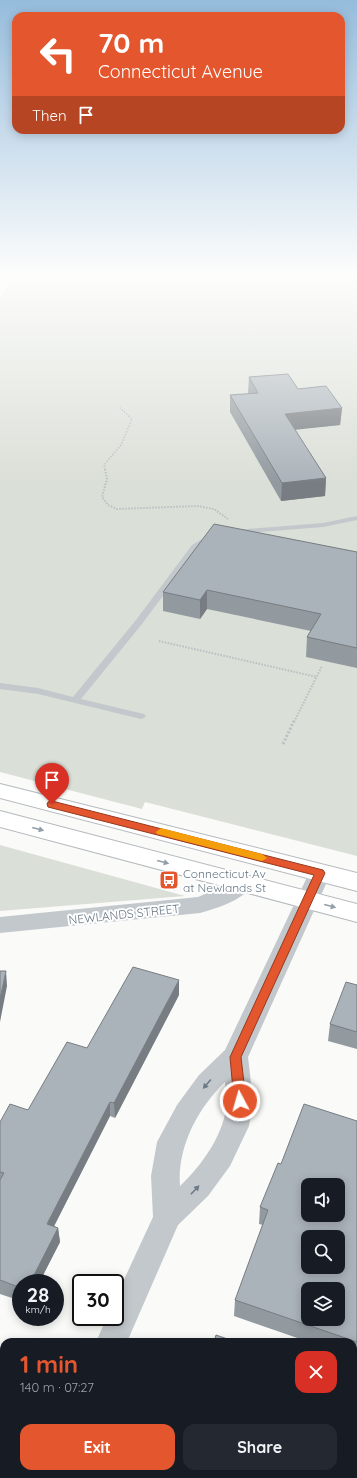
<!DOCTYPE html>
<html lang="en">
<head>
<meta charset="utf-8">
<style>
  body { margin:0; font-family:Quicksand,sans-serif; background:#242831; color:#f1f3f6; height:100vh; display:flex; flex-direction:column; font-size:15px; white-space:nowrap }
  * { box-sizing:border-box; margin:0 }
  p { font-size:13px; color:#9ea1a6 }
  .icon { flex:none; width:22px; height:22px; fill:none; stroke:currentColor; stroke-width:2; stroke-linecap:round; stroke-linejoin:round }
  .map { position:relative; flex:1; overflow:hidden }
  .sheet { position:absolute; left:0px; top:1338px; width:357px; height:140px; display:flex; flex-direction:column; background:#171b24; border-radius:12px 12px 0 0; box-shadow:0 2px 10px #0003 }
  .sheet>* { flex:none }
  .hud { position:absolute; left:12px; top:12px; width:333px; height:122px; border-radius:12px; box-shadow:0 2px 10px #0003; background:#e4572e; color:#fff; overflow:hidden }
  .fabs { position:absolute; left:301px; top:1178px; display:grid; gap:8px }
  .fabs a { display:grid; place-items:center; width:44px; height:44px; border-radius:8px; background:#171b24; box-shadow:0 2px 10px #0003; font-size:20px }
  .speed { position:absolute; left:12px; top:1274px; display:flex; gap:8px; font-size:20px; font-weight:700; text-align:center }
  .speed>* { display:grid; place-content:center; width:52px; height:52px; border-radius:50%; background:#171b24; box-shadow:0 2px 10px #0003; line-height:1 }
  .speed small { font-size:10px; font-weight:400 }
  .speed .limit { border:2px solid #111; border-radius:6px; background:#fff; color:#111 }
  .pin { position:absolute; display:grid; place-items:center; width:34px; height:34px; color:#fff; margin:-41px -17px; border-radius:50% 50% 50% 0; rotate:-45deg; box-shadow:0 0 4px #0007 }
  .pin .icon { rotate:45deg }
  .me { position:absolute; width:44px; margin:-22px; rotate:354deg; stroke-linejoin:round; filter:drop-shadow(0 0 3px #0008) }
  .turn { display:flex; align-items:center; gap:14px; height:84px; padding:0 20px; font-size:18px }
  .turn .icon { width:52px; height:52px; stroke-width:2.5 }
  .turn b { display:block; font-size:28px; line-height:34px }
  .then { display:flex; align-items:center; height:38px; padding:0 20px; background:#0003; gap:8px; font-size:15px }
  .round { display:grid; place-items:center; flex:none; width:42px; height:42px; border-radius:12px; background:#242831 }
  .headline { display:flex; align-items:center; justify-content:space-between; height:68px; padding:0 20px }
  h1 { font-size:24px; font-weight:800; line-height:30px; color:#e4572e }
  .action { display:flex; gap:8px; margin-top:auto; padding:8px 20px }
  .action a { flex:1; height:46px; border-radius:12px; background:#e4572e; color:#fff; font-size:16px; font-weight:800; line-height:46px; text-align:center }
  .action a+a { background:#242831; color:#f1f3f6 }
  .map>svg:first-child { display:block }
</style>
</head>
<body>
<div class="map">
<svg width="357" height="1478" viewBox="0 0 357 1478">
  <rect width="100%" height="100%" fill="#fafaf8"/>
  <path fill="#dadfd7" d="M 13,276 L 357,276 L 357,856 L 145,802 L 142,809 L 0,772 L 0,297 Z
    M 0,845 L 185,896 L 0,911 Z"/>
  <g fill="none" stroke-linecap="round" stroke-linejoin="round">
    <g stroke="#b5babe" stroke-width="2">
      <path id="primary" d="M 0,784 L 357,873 L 357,891 L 0,798 Z
        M 0,811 L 357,904 L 357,922 L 0,827 Z"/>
    </g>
    <path stroke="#bbbfc2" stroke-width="1.5" stroke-dasharray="1.5 1.5" stroke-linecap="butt" d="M 105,470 L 104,465 L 121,445 L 132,419 L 119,407"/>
    <path stroke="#bbbfc2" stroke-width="2" stroke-dasharray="1.5 1.5" stroke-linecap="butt" d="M 105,469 L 107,479 L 102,497 L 108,505 L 117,509 L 197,506 L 214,509 L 228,519
      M 159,641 L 317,677
      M 294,722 L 322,666"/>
    <path stroke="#bbbfc2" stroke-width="3" stroke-dasharray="2 2" stroke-linecap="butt" d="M 283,744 L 294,721"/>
    <path fill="#c3c8cc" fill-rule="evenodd" d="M 357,516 L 357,520 L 323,527 L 235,534 L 231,532 L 235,530 L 323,523 Z
      M 207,536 L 213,536 L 214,538 L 198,549 L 142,624 L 81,699 L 144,714 L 146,716 L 144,718 L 141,719 L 38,694 L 0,689 L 0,683 L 38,688 L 73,697 L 136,620 L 192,545 Z"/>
    <path fill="#c3c8cc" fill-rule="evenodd" d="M 320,865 L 328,868 L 331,873 L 248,1057 L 253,1101 L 249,1126 L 230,1166 L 208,1196 L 178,1225 L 127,1342 L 96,1342 L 107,1317 L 115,1317 L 115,1299 L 153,1217 L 151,1176 L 157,1142 L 177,1105 L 199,1075 L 225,1050 L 309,873 L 312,868 ZM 225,1082 C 225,1088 227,1095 227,1101 C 225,1134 202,1165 180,1186 C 177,1148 197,1109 225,1082 Z
      M 243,875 L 251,877 L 254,883 C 244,900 218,908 200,913 L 0,933 L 0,917 L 198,897 C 214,891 227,880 243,875 Z
      M 34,1474 L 68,1474 L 67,1478 L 33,1478 Z"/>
    <use href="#primary" fill="#fff" fill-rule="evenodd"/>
  </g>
  <path fill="#929a9f" d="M 249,377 L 298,389 L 342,408 L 340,425 L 295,429 L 326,478 L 325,496 L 281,501 L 230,412 L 230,395 L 248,394 Z
    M 357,552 L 357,668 L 306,657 L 307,637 L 311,631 L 207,609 L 200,619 L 163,611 L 163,592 Z
    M 357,985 L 357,1049 L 328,1041 L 330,1024 Z
    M 179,995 L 115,1118 L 110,1116 L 54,1226 L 58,1228 L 60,1242 L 39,1283 L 21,1283 L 21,1301 L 0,1294 L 0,1122 L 28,1110 L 87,1048 Z
    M 357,1121 L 357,1359 L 353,1357 L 353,1342 L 309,1342 L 234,1316 L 235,1300 L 263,1225 L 259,1224 L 260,1207 L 281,1164 Z
    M 353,1419 L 357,1420 L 357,1478 L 351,1478 L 341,1474 L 353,1474 Z"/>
  <path fill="#777d82" d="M 342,408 L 340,425 L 284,431 L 285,414 Z
    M 326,478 L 325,496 L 281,501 L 282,483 Z
    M 207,590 L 207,609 L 200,619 L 200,600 Z
    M 6,971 L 7,986 L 0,1022 L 0,999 Z
    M 179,980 L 179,995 L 115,1118 L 114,1103 Z
    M 110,1102 L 110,1116 L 48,1238 L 47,1224 Z
    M 58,1228 L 60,1242 L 39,1283 L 30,1283 Z"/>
  <path fill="#aab3b9" stroke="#777d82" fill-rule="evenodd" d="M 288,374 L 298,389 L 326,386 L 342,408 L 285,414 L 326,478 L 282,483 L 230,395 L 258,393 L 249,377 Z
    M 214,524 L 357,552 L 357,648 L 307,637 L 321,614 L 207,590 L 200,600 L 163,592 Z
    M 133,967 L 179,980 L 114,1103 L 110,1102 L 47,1224 L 58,1228 L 30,1283 L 21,1283 L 21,1288 L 0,1280 L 0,1180 L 4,1173 L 0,1172 L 0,1122 L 10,1104 L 28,1110 L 67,1042 L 87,1048 Z
    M 0,971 L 6,971 L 0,999 Z
    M 346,982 L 357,985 L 357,1032 L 330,1024 Z
    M 304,1104 L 357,1121 L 357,1342 L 235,1300 L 268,1210 L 260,1207 L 278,1163 L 281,1164 ZM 308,1185 L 338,1185 L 338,1215 L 308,1215 ZM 308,1237 L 338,1237 L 338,1267 L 308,1267 ZM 308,1289 L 338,1289 L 338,1319 L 308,1319 Z
    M 216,1335 L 236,1342 L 214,1342 Z
    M 353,1419 L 357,1420 L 357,1468 L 353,1466 Z
    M 162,1474 L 272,1474 L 283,1478 L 160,1478 Z"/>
  <defs><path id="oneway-solid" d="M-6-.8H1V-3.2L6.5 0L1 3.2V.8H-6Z"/></defs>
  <g fill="#939fa8">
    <use href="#oneway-solid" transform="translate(38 829) rotate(15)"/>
    <use href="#oneway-solid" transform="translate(163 862) rotate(15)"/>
    <use href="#oneway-solid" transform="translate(330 906) rotate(15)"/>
  </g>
  <g fill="#6a7a87">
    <use href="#oneway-solid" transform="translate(207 1084) rotate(130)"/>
    <use href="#oneway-solid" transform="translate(195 1190) rotate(-46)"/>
  </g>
  <linearGradient id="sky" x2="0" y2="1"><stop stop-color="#96bcdc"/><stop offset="0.57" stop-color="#fdfdfc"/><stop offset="1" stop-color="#fdfdfc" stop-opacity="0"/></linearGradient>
  <rect width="357" height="483" fill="url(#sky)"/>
  <path fill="#e4572e" stroke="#94391e" d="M 52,801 L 323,870 L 325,873 L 241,1057 L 246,1101 L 244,1104 L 240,1106 L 236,1104 L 234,1101 L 230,1057 L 314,875 L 48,807 L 47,804 L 48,802 Z"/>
  <path fill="#f59e0b" d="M 161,828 L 262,854 L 267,858 L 262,861 L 157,834 L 156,832 Z"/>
  <defs>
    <g id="bus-square" transform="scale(1)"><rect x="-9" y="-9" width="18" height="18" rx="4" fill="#e4572e" stroke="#fff"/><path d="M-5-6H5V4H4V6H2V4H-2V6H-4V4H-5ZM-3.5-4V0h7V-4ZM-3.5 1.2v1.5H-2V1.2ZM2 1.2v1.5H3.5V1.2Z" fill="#fff"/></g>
  </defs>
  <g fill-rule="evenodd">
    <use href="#bus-square" x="169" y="880"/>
  </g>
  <g text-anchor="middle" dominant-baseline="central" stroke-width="4" stroke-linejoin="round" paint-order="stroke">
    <g font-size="12" fill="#657683" stroke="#fff" text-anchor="start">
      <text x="183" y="873">Connecticut Av<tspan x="183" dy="14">at Newlands St</tspan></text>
    </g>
    <g font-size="12" fill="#657683" stroke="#fff">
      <text transform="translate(124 914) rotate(-6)">NEWLANDS STREET</text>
    </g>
  </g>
</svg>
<div class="fabs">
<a><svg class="icon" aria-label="sound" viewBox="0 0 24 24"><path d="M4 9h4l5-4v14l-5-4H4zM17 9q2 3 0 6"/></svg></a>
<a><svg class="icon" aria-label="search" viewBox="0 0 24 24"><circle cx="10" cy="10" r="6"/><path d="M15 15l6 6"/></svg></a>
<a><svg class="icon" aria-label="layers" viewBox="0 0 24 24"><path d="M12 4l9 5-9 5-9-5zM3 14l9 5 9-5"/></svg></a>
</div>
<div class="speed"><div>28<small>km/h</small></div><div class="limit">30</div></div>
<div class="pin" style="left:52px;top:804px;background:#d93025"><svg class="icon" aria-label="arrive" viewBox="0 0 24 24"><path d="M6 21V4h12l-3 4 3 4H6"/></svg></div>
<svg class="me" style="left:240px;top:1101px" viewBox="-20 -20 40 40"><circle r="17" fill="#e4572e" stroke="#fff" stroke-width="3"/><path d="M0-11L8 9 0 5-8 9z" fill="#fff"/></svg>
<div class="hud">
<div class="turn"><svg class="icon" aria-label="left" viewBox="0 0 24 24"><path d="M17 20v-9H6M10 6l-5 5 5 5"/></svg><div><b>70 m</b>Connecticut Avenue</div></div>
<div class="then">Then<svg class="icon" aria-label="arrive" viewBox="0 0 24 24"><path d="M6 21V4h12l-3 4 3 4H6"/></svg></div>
</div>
<section class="sheet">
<div class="headline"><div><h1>1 min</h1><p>140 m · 07:27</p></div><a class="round" style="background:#d93025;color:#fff"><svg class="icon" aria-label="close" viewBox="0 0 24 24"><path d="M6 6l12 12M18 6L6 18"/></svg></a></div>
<div class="action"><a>Exit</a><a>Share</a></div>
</section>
</div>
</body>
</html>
